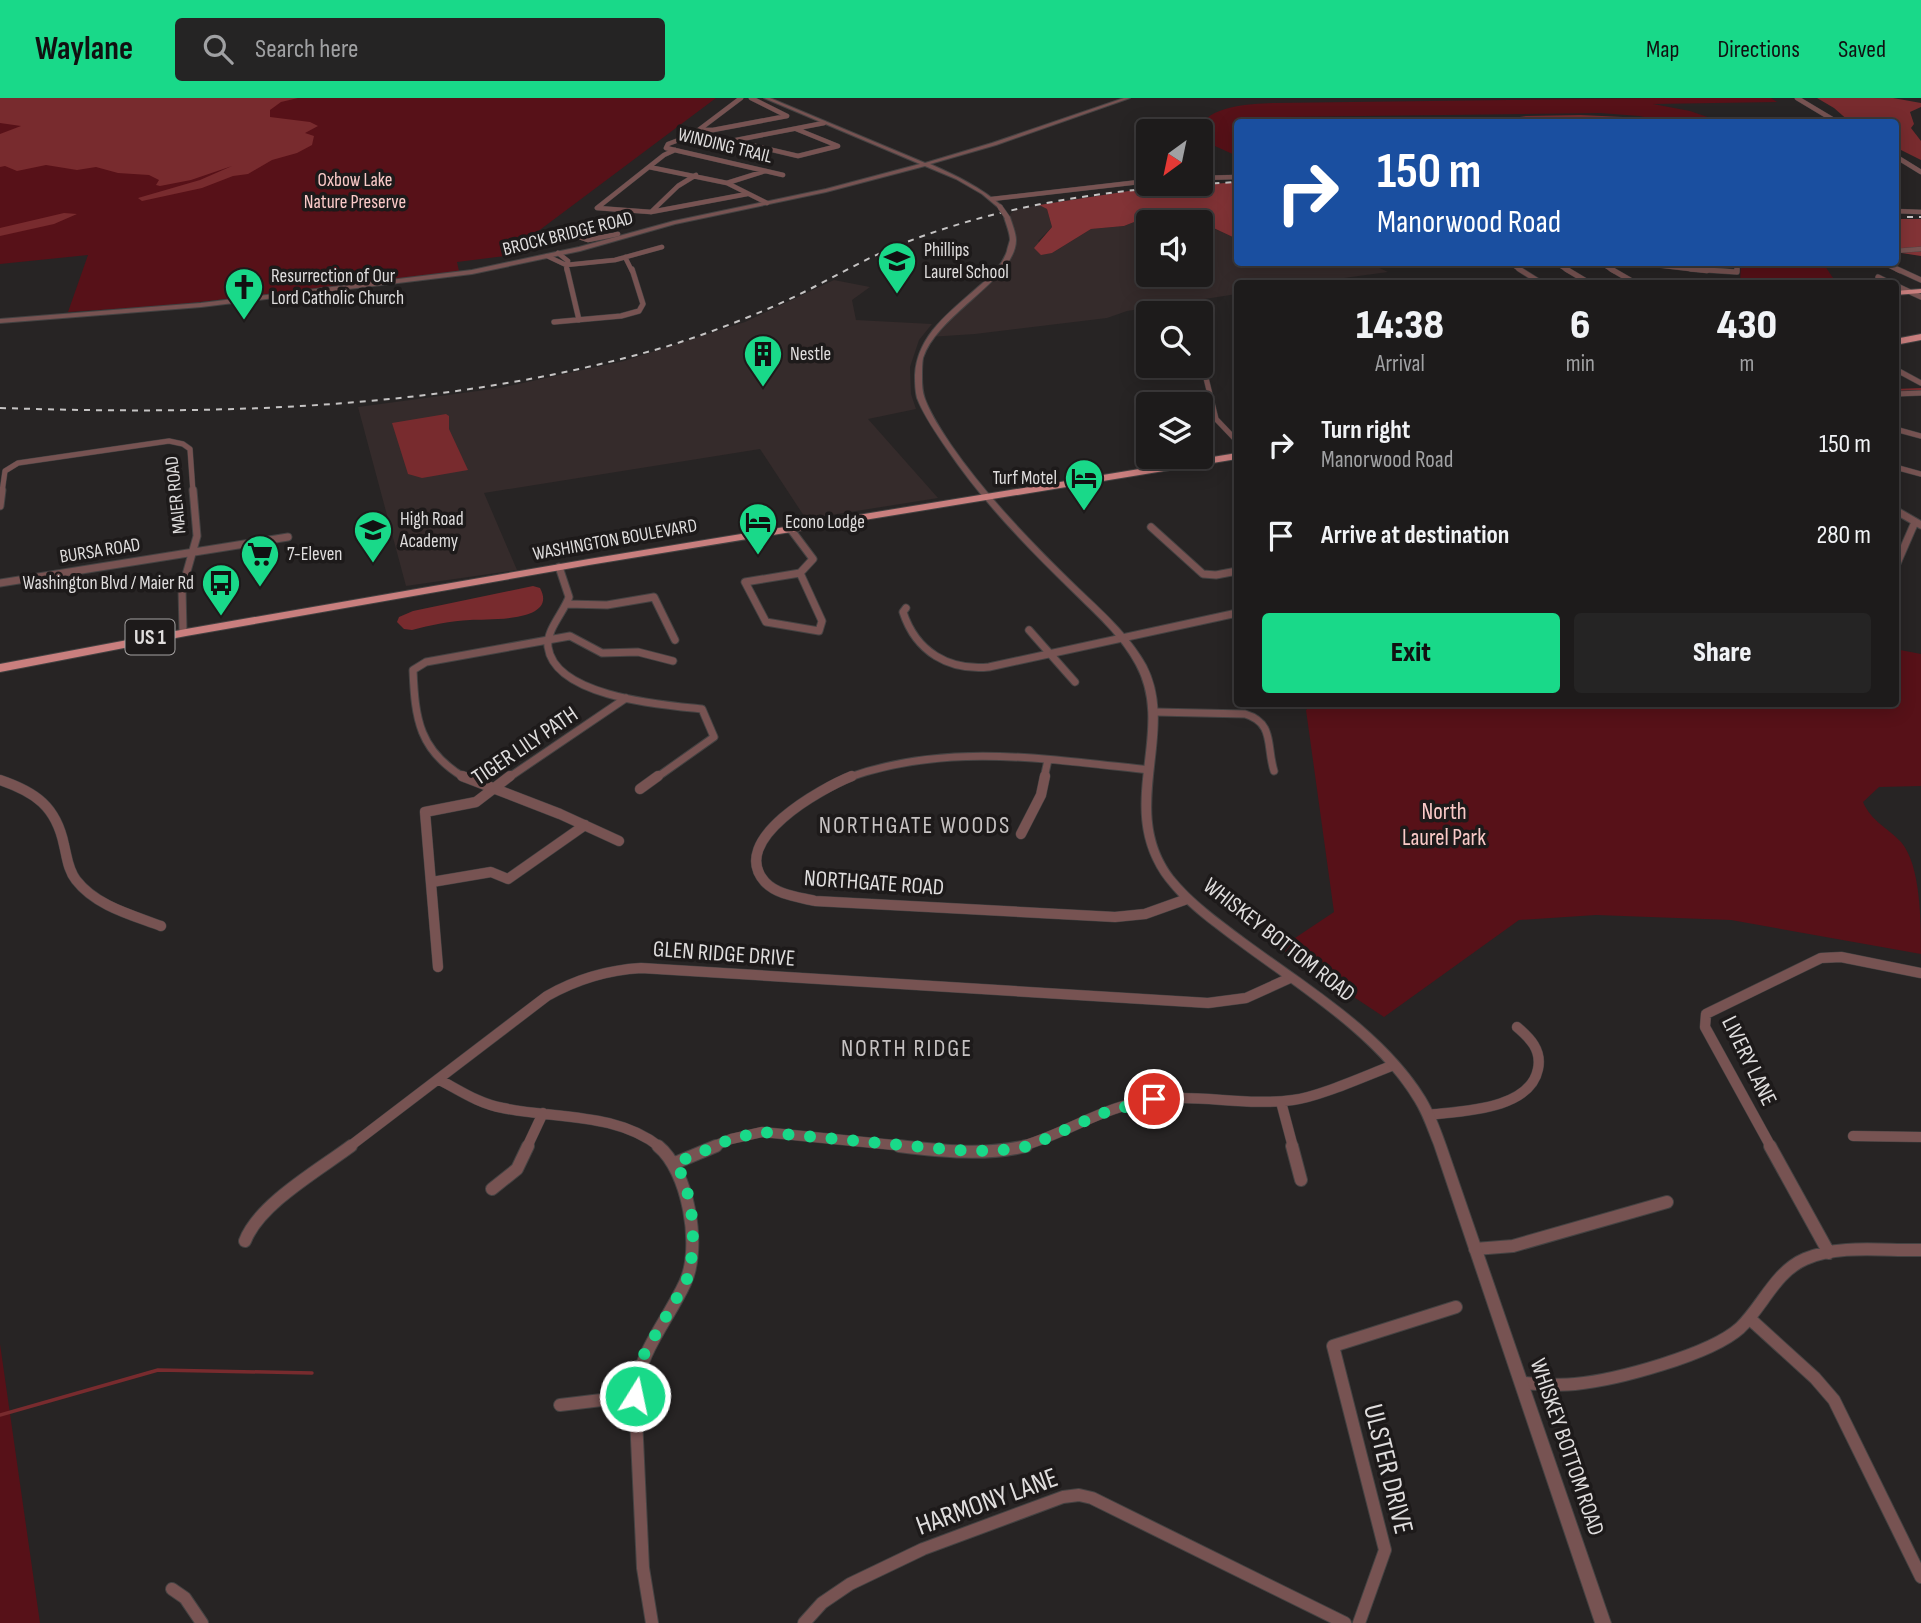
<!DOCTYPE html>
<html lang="en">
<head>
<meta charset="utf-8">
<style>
  body { margin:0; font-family:"Sofia Sans Condensed",sans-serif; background:#252424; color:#f1f3f6; height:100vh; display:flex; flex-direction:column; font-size:26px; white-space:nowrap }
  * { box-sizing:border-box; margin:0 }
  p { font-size:23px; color:#a0a1a3 }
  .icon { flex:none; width:38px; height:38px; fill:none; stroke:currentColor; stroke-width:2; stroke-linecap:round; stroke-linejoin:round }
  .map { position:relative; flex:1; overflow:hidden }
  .drawer { position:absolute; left:1234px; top:182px; width:665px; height:427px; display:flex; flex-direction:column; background:#1d1b1b; border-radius:7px; box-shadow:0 4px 18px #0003,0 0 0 2px #3b393a }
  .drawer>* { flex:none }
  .top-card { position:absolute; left:1234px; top:21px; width:665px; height:147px; border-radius:7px; box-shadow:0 4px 18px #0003,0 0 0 2px #3b393a; background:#1a4fa0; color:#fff; overflow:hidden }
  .needle { width:46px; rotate:213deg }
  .fabs { position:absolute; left:1136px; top:21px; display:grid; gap:14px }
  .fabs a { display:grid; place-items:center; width:77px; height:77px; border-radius:7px; background:#1d1b1b; box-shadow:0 4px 18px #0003,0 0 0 2px #3b393a; font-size:35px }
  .pin { position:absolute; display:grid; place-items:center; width:60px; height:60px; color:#fff; margin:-30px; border:4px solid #fff; border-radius:50%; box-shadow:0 2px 7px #0007 }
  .me { position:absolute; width:77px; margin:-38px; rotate:10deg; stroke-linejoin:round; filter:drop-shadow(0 0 5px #0008) }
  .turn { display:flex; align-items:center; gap:24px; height:147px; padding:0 28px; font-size:32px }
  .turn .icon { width:91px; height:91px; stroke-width:2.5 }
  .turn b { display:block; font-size:49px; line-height:60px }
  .eta { display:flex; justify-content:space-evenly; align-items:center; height:119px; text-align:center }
  .eta b { font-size:42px; font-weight:800; line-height:49px }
  .cta { display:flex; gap:14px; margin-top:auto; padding:14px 28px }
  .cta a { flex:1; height:80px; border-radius:7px; background:#19d989; color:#111; font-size:28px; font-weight:800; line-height:80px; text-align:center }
  .cta a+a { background:#252424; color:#f1f3f6 }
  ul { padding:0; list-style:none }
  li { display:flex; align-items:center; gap:21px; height:91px; padding:0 28px }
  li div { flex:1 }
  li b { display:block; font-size:26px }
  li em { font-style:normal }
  header { display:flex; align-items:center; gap:42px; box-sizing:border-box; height:98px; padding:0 35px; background:#19d989; color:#111 }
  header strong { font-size:33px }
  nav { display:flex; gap:38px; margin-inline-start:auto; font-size:24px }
  .search { width:490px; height:63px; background:#252424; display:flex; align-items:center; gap:18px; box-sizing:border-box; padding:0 24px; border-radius:7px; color:#a0a1a3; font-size:26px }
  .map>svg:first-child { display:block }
</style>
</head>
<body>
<header>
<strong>Waylane</strong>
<div class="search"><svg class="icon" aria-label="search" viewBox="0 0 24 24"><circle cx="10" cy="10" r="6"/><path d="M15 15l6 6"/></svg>Search here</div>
<nav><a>Map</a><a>Directions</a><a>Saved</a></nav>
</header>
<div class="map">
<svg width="1921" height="1525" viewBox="0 0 1921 1525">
  <rect width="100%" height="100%" fill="#272424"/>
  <path fill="#352b2b" d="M 1039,107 L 1047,111 L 1052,129 L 1038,143 L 1052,155 L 1091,131 L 1124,128 L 1157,115 L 1180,116 L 1200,124 L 1148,124 L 1148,177 L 1200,177 L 1200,124 L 1237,141 L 1237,164 L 1369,165 L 1388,174 L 1307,185 L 1237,186 L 1237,196 L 1127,213 L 1107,220 L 975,236 L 929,239 L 998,175 L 1012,150 L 1007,119 L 1015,112 Z
    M 834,182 L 870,189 L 852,202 L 856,222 L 932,226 L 919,242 L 910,269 L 911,296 L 916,311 L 868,321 L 938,400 L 806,421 L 760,351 L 484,395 L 517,472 L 406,488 L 358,309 L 500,290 L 624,263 L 745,224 Z"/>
  <path fill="#571118" d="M 0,0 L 716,0 L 505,158 L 457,164 L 459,173 L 442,176 L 174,207 L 68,214 L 88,157 L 0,166 Z
    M 1665,0 L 1771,0 L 1777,4 L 1653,6 L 1690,13 L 1722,24 L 1667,24 L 1639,18 L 1600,15 L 1286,19 L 1261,24 L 1237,24 L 1237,58 L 1206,44 L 1199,32 C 1207,7 1252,6 1274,5 Z
    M 1741,165 L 1823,165 L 1835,183 L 1740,185 Z
    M 1895,551 L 1921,556 L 1921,688 L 1879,689 L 1863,704 C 1871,723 1888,730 1901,744 C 1921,767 1921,825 1921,856 L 1731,822 L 1596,817 L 1519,822 L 1384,919 L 1280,850 L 1334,814 L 1306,612 L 1312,606 L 1895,606 Z
    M 0,1246 L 40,1525 L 0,1525 Z"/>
  <path fill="#823336" d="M 1237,84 L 1237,141 L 1190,119 L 1157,115 L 1124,128 L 1091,131 L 1052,155 L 1041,157 L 1034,150 L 1052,129 L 1047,111 L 1039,107 L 1129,93 Z
    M 1895,121 L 1921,121 L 1921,158 L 1895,154 Z"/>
  <path fill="#782b2e" d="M 0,0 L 298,0 L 281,4 L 270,12 L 270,19 L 310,24 L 318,28 L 305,35 L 314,38 L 312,47 L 297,55 L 272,62 L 248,76 L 233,78 L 202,90 L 142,103 L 138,100 L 200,82 L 232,68 L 191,82 L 160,88 L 156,87 L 159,82 L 149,77 L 118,75 L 96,69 L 77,72 L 46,67 L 17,73 L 5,68 L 0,69 L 0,36 L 21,28 L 0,25 Z
    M 1817,0 L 1893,0 L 1921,5 L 1921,9 L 1910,14 L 1914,26 L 1911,30 L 1921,43 L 1921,62 L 1895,49 L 1895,24 L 1850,24 L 1834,10 Z
    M 1581,17 L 1623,19 L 1656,24 L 1494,23 L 1526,18 Z
    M 64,115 L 77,116 L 54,126 L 0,138 L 0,130 Z
    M 446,316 L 449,318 L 449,331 L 468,372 L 422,380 L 408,376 L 392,325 Z
    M 533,488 L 540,490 C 559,525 487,521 470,522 C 451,523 430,527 412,532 L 404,531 L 397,524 L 399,519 L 413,513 Z"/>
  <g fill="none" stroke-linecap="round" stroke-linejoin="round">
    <path stroke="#782b2e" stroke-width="2" d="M 1283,24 L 1348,24
      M 1895,292 L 1921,291"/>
    <path stroke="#782b2e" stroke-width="3.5" d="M 0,1317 L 158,1272 L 312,1275"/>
    <g stroke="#444242" stroke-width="5">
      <path id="minor-far4" d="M 741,0 L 692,37 L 668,46 L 666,50 L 783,77
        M 751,0 L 787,18
        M 1797,0 L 1837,24
        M 699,32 L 713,32 L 787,18
        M 685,41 L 716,46 L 824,25
        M 734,43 L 798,58 L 838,48 L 796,31
        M 675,52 L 664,57 L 597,110 L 651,114 L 747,96
        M 1895,58 L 1921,74
        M 649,69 L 727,85 L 767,105
        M 1200,80 L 1237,79
        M 727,85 L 765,73
        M 992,101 L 1148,83
        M 1895,113 L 1921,114
        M 651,114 L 678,88 L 696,77
        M 561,133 L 588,142 L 618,136
        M 1895,153 L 1921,151
        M 547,158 L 566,167 L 568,163 L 558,155
        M 625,159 L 632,173
        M 1509,164 L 1522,173
        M 1555,164 L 1569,173
        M 1600,164 L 1614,173
        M 1630,164 L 1707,173
        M 1737,164 L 1737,173
        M 1882,164 L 1900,173
        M 567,173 L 566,167 L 615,162 L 662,149"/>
    </g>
    <g stroke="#444242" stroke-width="6">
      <path id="minor-far3" d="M 567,171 L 579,222
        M 1519,171 L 1543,186
        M 1566,171 L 1591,186
        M 1611,171 L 1637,186
        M 1691,171 L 1737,174 L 1737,171
        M 1897,171 L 1921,182
        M 1878,179 L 1892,186
        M 1895,187 L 1921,199
        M 554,224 L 621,218 L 639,213 L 643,206 L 632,171
        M 1206,268 L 1202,275 L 1206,280 L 1216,321 L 1237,343
        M 1895,271 L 1921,285
        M 1895,296 L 1921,295
        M 1895,331 L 1921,338
        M 1895,369 L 1921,376
        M 2,394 L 5,373 L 18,365 L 169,343 L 183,346 L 190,351 L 193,394"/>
    </g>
    <g stroke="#444242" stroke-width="9">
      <path id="minor-far2" d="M 0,408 L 2,392
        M 1895,412 L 1921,427
        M 789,429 L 813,461 L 800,475
        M 1151,429 L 1203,476 L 1216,477 L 1237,473
        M 559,469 L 569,499 C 564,514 546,532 548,549 C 555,599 663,607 702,611 L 714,639 L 656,680
        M 1895,470 L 1915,424
        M 800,475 L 822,523 L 819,533 L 766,524 L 745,484 Z
        M 0,485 L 288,439
        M 567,506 L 607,507 L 654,499 L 675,542
        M 906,510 L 903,514 C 916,554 949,573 989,569 L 1237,515
        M 1029,532 L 1075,584
        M 183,533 L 182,491 L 197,438 L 193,392
        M 1155,614 L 1245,616 C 1275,625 1266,648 1274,673
        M 465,680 C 419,653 415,621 413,572 L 426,564 L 570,538 L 602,555 L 638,554 L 673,563
        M 508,680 L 626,600
        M 847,680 C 946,644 1048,661 1149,672
        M 1044,680 L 1048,662"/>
    </g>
    <g stroke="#444242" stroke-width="11">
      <path id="minor-far1" d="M 462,678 L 560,716 L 619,743
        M 852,678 C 822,690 727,742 765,784 C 777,797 799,799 815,803 L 1115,819 L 1145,816 L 1187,801
        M 0,682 C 35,694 56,708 64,747 C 67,759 68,772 76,782 C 96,808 132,817 161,828
        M 640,691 L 658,678
        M 1021,736 L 1041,697 L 1045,678
        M 432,784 L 491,774 L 508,781 L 585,727
        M 438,869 L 425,714 L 476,704 L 510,678
        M 438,981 C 459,992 479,1006 503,1010 C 555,1021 616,1014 660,1049
        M 1281,1004 L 1293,1049
        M 1428,1017 C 1461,1013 1530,1012 1538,971 C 1542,952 1530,940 1517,929
        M 1853,1038 L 1921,1039
        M 349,1049 L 547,898 C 577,881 606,872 641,870 L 1208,905 L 1246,900 L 1290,880
        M 527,1049 L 543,1015
        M 712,1049 L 731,1041 L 762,1034 L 914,1049
        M 1019,1049 C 1060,1038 1096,1013 1139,1004 C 1190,993 1242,1009 1293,1002 C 1319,999 1367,977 1394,967
        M 1771,1049 L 1705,929 L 1706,916 L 1821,860 L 1841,859 L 1921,875"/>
    </g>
    <g stroke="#444242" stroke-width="14">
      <path id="minor" d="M 899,1048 C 940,1053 985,1058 1026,1048
        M 1292,1048 L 1301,1082
        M 1770,1048 L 1829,1155
        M 675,1065 L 716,1048
        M 492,1091 L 517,1071 L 528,1048
        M 245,1143 C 259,1106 319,1072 351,1048
        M 1475,1151 L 1513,1148 L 1667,1104
        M 1749,1220 L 1815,1280 L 1834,1302 L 1921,1479
        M 1522,1285 C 1540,1286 1557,1288 1575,1286 C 1616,1282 1710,1257 1740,1230 C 1763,1208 1775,1174 1805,1161 C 1839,1146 1885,1153 1921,1152
        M 560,1307 L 635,1298
        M 172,1491 L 185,1500 L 202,1525
        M 652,1525 L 643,1470 L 635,1298 C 639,1253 667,1224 685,1185 C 702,1149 688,1072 658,1048
        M 804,1525 L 822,1505 L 850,1486 L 923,1451 L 1063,1399 L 1079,1397 L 1092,1400 L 1345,1525
        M 1359,1525 L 1385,1452 L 1333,1248 L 1456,1209"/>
    </g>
    <g stroke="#444242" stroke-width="2">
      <path id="tertiary" d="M 764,0 L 770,0 L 925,65 L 992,45 L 1124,0 L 1130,0 L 996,47 L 930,66 C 957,78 980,89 1002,108 L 1000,111 L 982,96 L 956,81 L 925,68 L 826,94 L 675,126 L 580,153 L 472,176 L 201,209 L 0,225 L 0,221 L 201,205 L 472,172 L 579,149 L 674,123 L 826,91 L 920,66 Z
        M 1007,117 L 1010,119 C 1012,126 1016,135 1016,142 C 1016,181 937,216 923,260 C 922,265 922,272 922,278 C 922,286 922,293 925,301 C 931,317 941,332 951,347 C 987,399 1031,444 1076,488 C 1101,512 1129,536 1146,567 C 1181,634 1122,711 1173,778 C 1193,803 1219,821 1244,840 C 1306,886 1384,932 1425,999 C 1434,1014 1440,1030 1446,1047 L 1611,1525 L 1595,1525 L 1434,1047 C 1428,1032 1423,1017 1415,1004 C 1377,939 1296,890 1236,845 C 1211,826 1185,808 1166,783 C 1110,709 1173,635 1136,567 C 1120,537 1094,515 1071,492 C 1026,448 982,403 947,351 C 936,335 924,318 917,300 C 915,292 915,285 915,277 C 917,237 950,214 978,189 C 990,179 1002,168 1007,153 C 1007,152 1010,142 1010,142 C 1010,135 1006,126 1004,119 Z"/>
    </g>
    <g stroke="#444242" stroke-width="2">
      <path id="primary" d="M 1921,191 L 1921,195 L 1895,197 L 1895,193 Z
        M 1921,236 L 1921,242 L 1895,247 L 1895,241 Z
        M 1237,355 L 1237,361 L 589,467 L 186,538 L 0,574 L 0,566 L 186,531 L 589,461 Z"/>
    </g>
    <use href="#minor-far4" stroke="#775352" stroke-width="4.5"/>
    <use href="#minor-far3" stroke="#775352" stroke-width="5"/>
    <use href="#minor-far2" stroke="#775352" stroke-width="7"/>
    <use href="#minor-far1" stroke="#775352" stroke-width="10"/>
    <use href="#minor" stroke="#775352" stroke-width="12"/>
    <use href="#tertiary" fill="#775352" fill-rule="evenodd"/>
    <use href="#primary" fill="#c97f7e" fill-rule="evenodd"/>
    <path stroke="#c5c3c3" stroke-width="2" stroke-dasharray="6 6" stroke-linecap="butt" d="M 1895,119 L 1921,119
      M 0,310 C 225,317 448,312 665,249 C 710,235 754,218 796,198 C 831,181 864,161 899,147 C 1007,104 1122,90 1237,84"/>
    <g stroke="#444242" stroke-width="6" stroke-linecap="butt">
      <path id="tertiary-bridge" d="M 1000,109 L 1007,119"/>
    </g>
    <use href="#tertiary-bridge" stroke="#775352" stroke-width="5"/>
  </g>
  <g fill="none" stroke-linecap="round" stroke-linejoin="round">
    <path stroke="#19d989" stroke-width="12" stroke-dasharray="0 21.6" d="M 635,1298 L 642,1260 L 686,1184 C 698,1148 694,1098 676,1065 L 731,1041 L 761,1034 L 954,1052 L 996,1053 L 1030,1048 L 1100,1016 L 1154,1001"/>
  </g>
  <defs>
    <g id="school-pin" transform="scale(2.0125)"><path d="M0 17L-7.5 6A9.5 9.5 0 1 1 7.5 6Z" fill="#19d989" stroke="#1d1a1a"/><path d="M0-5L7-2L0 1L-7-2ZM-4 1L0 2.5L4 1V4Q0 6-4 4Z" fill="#111"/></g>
    <g id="church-pin" transform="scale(2.0125)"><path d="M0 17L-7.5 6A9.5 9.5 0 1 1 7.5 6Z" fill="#19d989" stroke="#1d1a1a"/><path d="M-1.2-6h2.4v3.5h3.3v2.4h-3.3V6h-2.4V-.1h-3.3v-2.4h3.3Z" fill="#111"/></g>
    <g id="building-pin" transform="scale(2.0125)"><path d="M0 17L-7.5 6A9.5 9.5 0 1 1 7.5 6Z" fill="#19d989" stroke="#1d1a1a"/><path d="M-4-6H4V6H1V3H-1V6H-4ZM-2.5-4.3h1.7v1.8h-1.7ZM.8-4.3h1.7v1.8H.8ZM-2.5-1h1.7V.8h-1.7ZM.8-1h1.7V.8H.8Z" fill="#111"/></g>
    <g id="hotel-pin" transform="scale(2.0125)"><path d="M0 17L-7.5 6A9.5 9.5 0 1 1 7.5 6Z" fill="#19d989" stroke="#1d1a1a"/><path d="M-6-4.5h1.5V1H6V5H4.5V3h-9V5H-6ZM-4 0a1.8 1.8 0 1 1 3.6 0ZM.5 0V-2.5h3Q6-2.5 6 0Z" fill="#111"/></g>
    <g id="supermarket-pin" transform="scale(2.0125)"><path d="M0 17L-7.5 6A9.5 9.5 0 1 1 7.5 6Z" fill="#19d989" stroke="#1d1a1a"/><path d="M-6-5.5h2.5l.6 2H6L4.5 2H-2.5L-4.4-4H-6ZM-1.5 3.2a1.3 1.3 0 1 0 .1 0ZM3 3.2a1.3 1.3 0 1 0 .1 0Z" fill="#111"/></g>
    <g id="bus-pin" transform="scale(2.0125)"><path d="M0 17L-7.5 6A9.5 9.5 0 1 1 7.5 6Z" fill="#19d989" stroke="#1d1a1a"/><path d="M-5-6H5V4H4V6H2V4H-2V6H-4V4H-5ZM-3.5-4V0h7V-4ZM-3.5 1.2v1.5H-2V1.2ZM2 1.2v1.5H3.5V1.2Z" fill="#111"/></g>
  </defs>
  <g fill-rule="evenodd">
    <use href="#school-pin" x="897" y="163"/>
    <use href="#church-pin" x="244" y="189"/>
    <use href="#building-pin" x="763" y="256"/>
    <use href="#hotel-pin" x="1084" y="380"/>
    <use href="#hotel-pin" x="758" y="424"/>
    <use href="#school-pin" x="373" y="432"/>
    <use href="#supermarket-pin" x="260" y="456"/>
    <use href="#bus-pin" x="221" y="485"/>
  </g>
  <g text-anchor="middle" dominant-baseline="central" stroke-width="7" stroke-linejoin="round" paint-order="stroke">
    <g font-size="19" fill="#dfdddd" stroke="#1d1a1a">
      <text transform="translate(725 48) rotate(14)">WINDING TRAIL</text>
      <text transform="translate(568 136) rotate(-14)">BROCK BRIDGE ROAD</text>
      <text transform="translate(176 397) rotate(-96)">MAIER ROAD</text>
      <text transform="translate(615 442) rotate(-10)">WASHINGTON BOULEVARD</text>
      <text transform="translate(100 453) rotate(-9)">BURSA ROAD</text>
    </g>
    <g font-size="19" fill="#facac8" stroke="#1d1a1a">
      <text x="355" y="82">Oxbow Lake<tspan x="355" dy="22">Nature Preserve</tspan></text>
    </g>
    <g font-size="19" fill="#dfdddd" stroke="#1d1a1a" text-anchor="start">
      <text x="924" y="152">Phillips<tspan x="924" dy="22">Laurel School</tspan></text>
      <text x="271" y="178">Resurrection of Our<tspan x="271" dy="22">Lord Catholic Church</tspan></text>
      <text x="790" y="256">Nestle</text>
      <text x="1057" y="380" text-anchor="end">Turf Motel</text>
      <text x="400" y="421">High Road<tspan x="400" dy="22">Academy</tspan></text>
      <text x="785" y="424">Econo Lodge</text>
      <text x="287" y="456">7-Eleven</text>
      <text x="194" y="485" text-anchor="end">Washington Blvd / Maier Rd</text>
    </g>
    <rect fill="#1d1a1a" stroke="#a5a2a2" stroke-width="2" x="125.5" y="521.5" width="49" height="35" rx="5"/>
    <g font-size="21" font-weight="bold" fill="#dfdddd">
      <text x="150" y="539">US 1</text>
    </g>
    <g font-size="23" fill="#dfdddd" stroke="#1d1a1a">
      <text transform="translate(525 648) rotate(-34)">TIGER LILY PATH</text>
      <text transform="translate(874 785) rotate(4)">NORTHGATE ROAD</text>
      <text transform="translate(1279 842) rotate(38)">WHISKEY BOTTOM ROAD</text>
      <text transform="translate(724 856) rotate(4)">GLEN RIDGE DRIVE</text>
      <text transform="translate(1749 963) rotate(64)">LIVERY LANE</text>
      <text transform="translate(1567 1349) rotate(71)">WHISKEY BOTTOM ROAD</text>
    </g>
    <g font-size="23" fill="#facac8" stroke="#1d1a1a">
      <text x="1444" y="714">North<tspan x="1444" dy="26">Laurel Park</tspan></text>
    </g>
    <g font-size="24" letter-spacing="2" fill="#c6c2c2" stroke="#1d1a1a">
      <text x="915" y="727">NORTHGATE WOODS</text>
      <text x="907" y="950">NORTH RIDGE</text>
    </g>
    <g font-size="28" fill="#dfdddd" stroke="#1d1a1a">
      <text transform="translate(1388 1371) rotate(76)">ULSTER DRIVE</text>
      <text transform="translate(987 1404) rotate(-20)">HARMONY LANE</text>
    </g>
  </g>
</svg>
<div class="fabs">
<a><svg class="needle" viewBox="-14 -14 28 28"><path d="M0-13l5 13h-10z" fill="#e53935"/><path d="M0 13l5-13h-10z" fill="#a0a1a3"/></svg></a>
<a><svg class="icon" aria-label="sound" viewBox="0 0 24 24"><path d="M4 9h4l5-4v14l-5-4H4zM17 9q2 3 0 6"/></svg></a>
<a><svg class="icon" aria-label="search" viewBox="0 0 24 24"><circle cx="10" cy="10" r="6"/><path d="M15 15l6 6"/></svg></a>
<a><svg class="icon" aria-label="layers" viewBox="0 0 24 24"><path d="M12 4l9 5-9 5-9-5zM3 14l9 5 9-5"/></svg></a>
</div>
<div class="pin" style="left:1154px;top:1001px;background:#d93025"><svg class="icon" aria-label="arrive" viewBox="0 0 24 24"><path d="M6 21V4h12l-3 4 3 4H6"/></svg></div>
<svg class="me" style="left:635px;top:1298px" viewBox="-20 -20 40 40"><circle r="17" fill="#19d989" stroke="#fff" stroke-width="3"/><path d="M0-11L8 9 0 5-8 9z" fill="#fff"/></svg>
<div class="top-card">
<div class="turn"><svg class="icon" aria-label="right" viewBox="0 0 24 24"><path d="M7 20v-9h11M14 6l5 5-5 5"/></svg><div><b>150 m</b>Manorwood Road</div></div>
</div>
<section class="drawer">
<div class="eta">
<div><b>14:38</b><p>Arrival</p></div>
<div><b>6</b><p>min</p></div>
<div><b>430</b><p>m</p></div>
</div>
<ul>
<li><svg class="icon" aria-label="right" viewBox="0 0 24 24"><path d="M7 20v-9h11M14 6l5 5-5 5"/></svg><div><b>Turn right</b><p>Manorwood Road</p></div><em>150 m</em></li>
<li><svg class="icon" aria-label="arrive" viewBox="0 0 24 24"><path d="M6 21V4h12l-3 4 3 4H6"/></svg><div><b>Arrive at destination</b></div><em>280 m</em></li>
</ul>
<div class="cta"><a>Exit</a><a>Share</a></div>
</section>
</div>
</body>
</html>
